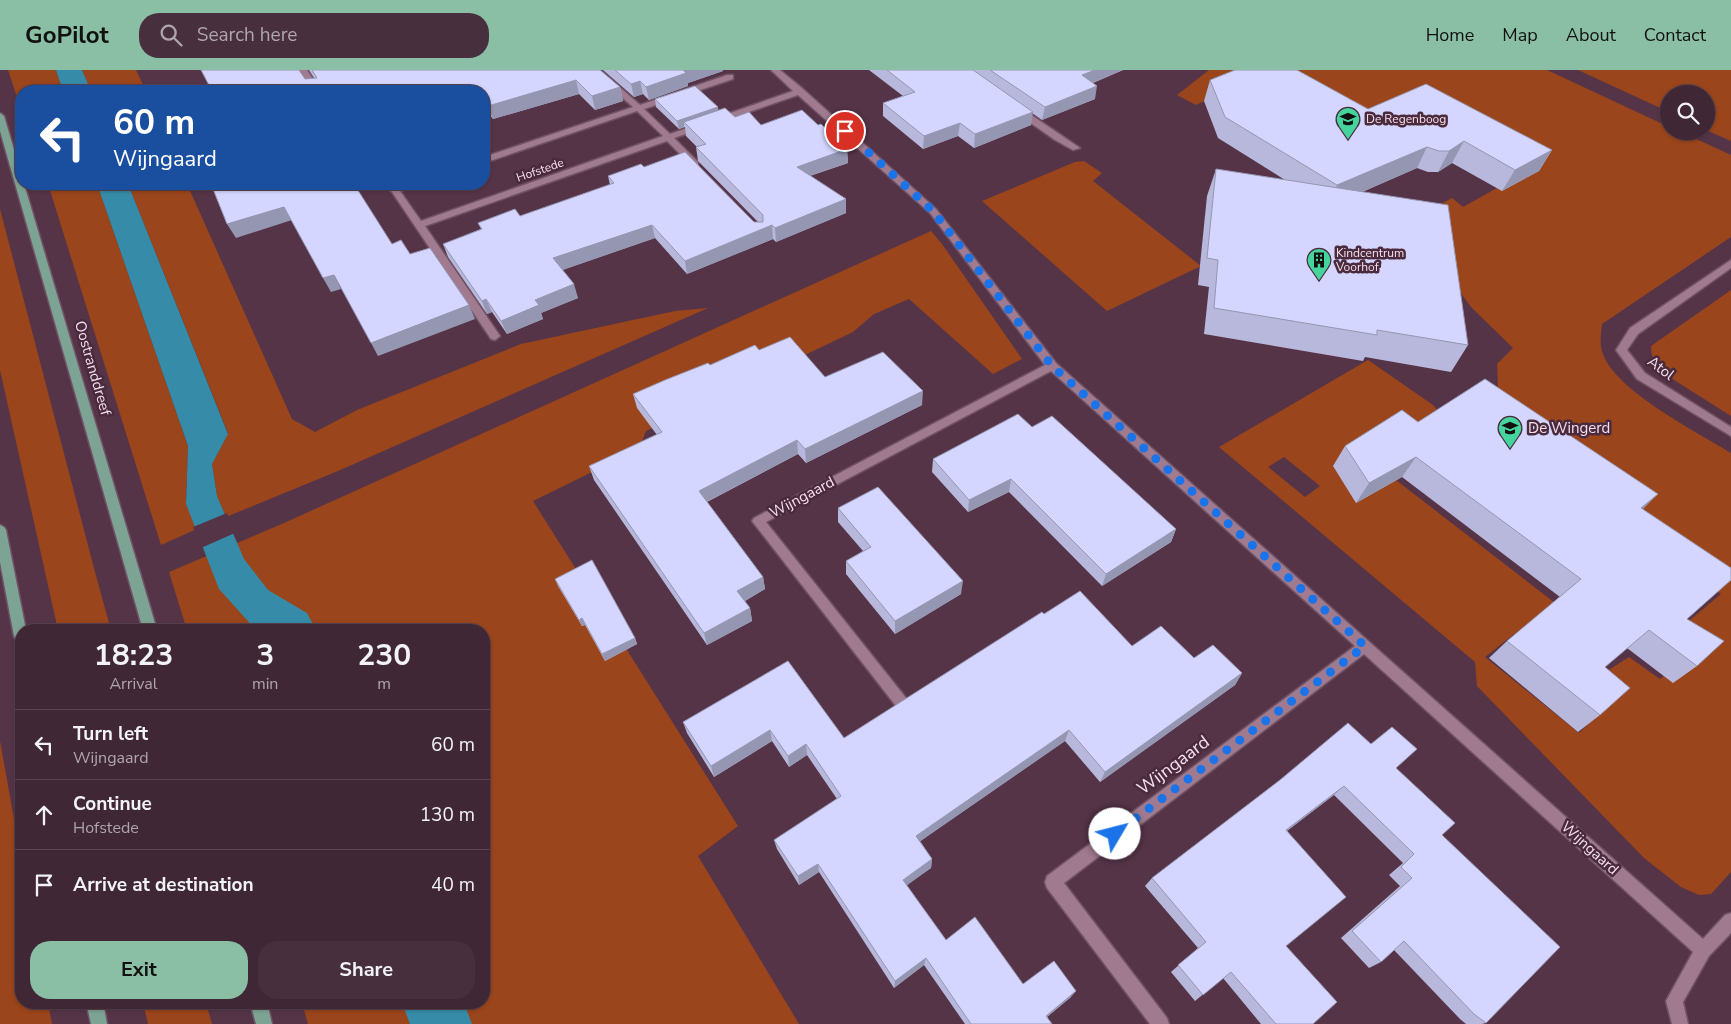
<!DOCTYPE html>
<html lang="en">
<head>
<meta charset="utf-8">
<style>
  body { margin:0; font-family:"Nunito Sans",sans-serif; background:#472f3e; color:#f1f3f6; height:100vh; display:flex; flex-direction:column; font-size:19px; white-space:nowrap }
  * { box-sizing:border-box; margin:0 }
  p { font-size:16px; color:#aea5ad }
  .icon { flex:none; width:28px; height:28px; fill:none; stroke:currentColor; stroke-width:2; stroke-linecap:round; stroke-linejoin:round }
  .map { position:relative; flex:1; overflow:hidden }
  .sheet { position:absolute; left:15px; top:554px; width:475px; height:385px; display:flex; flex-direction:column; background:#402736; border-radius:20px; box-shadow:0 1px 4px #0004,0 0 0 1px #594451 }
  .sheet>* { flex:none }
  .top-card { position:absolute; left:15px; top:15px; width:475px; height:105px; border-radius:20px; box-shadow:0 1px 4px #0004,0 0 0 1px #594451; background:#1a4fa0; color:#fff; overflow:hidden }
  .controls { position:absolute; left:1660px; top:15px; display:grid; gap:10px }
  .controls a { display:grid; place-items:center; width:55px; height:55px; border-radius:50%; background:#402736; box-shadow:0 1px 4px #0004,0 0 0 1px #594451; font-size:25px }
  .pin { position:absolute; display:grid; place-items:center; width:42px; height:42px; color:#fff; margin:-21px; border:2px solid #fff; border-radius:50%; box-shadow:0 1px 5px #0007 }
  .me { position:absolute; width:55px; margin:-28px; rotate:53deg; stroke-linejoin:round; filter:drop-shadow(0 0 4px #0008) }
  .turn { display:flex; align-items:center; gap:18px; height:105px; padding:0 15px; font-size:22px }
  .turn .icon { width:65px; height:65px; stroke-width:2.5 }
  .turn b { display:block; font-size:35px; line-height:42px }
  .eta { display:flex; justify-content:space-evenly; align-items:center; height:85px; text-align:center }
  .eta b { font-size:30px; font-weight:700; line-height:35px }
  .primary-button { display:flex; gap:10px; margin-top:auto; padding:10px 15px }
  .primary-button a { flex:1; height:58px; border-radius:20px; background:#8abfa5; color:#111; font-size:20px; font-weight:700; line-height:58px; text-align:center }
  .primary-button a+a { background:#472f3e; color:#f1f3f6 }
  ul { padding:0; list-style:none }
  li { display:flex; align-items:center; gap:15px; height:70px; padding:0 15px; border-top:1px solid #594451 }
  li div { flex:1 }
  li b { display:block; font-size:19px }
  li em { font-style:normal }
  header { display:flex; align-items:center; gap:30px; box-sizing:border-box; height:70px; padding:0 25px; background:#8abfa5; color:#111 }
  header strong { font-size:24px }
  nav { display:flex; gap:28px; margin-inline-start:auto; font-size:18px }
  .search { width:350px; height:45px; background:#472f3e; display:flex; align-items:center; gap:12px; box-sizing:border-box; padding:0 18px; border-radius:20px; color:#aea5ad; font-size:19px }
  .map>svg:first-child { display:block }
</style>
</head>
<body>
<header>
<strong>GoPilot</strong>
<div class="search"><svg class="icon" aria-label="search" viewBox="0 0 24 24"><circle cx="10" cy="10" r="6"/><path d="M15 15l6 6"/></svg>Search here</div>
<nav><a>Home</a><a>Map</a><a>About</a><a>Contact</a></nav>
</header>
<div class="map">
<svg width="1731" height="954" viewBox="0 0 1731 954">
  <rect width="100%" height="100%" fill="#563448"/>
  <path fill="#9a451b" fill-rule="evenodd" d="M 8,0 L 56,0 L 63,21 L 21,21 L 21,39 Z
    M 82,0 L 136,0 L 146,21 L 90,21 Z
    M 1209,0 L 1547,0 L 1669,57 L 1669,61 L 1679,61 L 1731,85 L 1731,167 L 1602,254 C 1601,264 1599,274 1603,284 C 1616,321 1697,362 1731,383 L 1731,802 L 1711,824 L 1699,825 L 1681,817 L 1644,788 L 1477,616 L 1475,592 L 1219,377 L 1368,290 L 1433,335 L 1442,346 L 1352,376 L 1586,557 L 1550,587 L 1518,561 L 1485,587 L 1579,663 L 1608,635 L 1584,616 L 1629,587 L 1660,609 L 1692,583 L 1684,555 L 1721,524 L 1648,473 L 1468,328 L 1498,317 L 1497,294 L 1513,278 L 1471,237 L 1450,208 L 1380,168 L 1452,128 L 1463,137 L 1497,118 L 1539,101 L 1361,58 L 1263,5 L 1196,35 L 1177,25 ZM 1284,387 L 1320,416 L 1305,427 L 1268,397 Z
    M 1578,0 L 1731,0 L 1731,71 L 1706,60 L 1706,24 L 1669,24 L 1669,42 Z
    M 1084,91 L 1102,103 L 1093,111 L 1201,196 L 1107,241 L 982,131 L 1075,92 Z
    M 48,114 L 97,114 L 188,376 L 186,434 L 197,459 L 161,475 Z
    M 128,114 L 187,114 L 292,349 L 315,362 L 357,340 L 521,274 L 675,241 L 708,238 L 338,401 L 226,447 L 217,426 L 212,394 L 228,363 Z
    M 0,139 L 95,502 L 111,560 L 58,560 L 0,300 Z
    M 931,161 L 942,174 L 1022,289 L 993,304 L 909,229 L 874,244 L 853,262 L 646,361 L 639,379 L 533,431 L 738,756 L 698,786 L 799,954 L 308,954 L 302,933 L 484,932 L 484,560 L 187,560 L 169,502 L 284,453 Z
    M 1731,220 L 1731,346 L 1663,303 C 1655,294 1651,288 1651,276 Z
    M 0,671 L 21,788 L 21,932 L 48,933 L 52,954 L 0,954 Z
    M 143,933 L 206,933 L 212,954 L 148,954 Z"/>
  <path fill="#368ca8" d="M 56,0 L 82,0 L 91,21 L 63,21 Z
    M 97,114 L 128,114 L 228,364 L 212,394 L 217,426 L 244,489 L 268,520 L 307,543 L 316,560 L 256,560 L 219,519 L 186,434 L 188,376 Z
    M 402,933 L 464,933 L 472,954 L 410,954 Z"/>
  <path fill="#563448" d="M 227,443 L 235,463 L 201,478 L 193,457 Z"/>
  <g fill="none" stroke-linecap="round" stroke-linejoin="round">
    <g stroke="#6f5263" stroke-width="3">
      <path id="minor" d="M 299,0 L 307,0 L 321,21 L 313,21 Z
        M 591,0 L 600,0 L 640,35 L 727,5 L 733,5 L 733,9 L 644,39 L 670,64 L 793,21 L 771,0 L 780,0 L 803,19 L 936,139 L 1056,293 L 1703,869 L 1725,845 L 1731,843 L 1731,863 L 1709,886 L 1683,932 L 1688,954 L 1672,954 L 1666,931 L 1693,882 L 1364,584 L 1064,813 L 1167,948 L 1169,954 L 1150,954 L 1047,818 L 1045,812 L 1047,806 L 1355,576 L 1051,301 L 766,452 L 906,628 L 908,632 L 906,636 L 901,638 L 896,636 L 752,451 L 754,448 L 1045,295 L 930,143 L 798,25 L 674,68 L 698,92 L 698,96 L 692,96 L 667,71 L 425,156 L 500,266 L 495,270 L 491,269 L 392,122 L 382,114 L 392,114 L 396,117 L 405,114 L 418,114 L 417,116 L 400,121 L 421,151 L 663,66 L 637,41 L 484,93 L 484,87 L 633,37 Z
        M 1015,38 L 1021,38 L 1080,78 L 1073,80 L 1055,70 L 1015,42 Z
        M 1731,190 L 1731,198 L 1638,264 L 1627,280 L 1645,303 L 1731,357 L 1731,366 L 1637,309 L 1616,280 L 1630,258 Z"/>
    </g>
    <g stroke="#6f5263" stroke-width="3">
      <path id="major" d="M 0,43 L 4,46 L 21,103 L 21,114 L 24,114 L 157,560 L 143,560 L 0,61 Z
        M 0,455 L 4,457 L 6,460 L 26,560 L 21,560 L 21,572 L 16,570 L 14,566 L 0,492 Z
        M 86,932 L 103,932 L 107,954 L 91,954 Z
        M 250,932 L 267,932 L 272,954 L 256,954 Z"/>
    </g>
    <use href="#minor" fill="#a07a8f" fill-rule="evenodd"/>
    <use href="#major" fill="#7da394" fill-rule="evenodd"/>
  </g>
  <path fill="#b7b8db" d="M 309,0 L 600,0 L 620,17 L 623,31 L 595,40 L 579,24 L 493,49 L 484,38 L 484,21 L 212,21 L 314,8 Z
    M 603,0 L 723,0 L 723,1 L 688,13 L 688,16 L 649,30 L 643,24 L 634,27 Z
    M 869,0 L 1123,0 L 1093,13 L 1095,29 L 1042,50 L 1032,43 L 1031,55 L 974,78 L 958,66 L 923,79 L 883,46 L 883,33 L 903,26 Z
    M 1210,10 L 1368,39 L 1552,80 L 1539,101 L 1502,121 L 1452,93 L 1438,102 L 1428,102 L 1417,98 L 1362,122 L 1468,275 L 1451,302 L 1365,287 L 1363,291 L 1204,264 L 1209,217 L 1198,215 L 1207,126 L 1216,99 L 1285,110 L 1218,68 L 1204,31 Z
    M 655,29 L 719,41 L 735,47 L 761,55 L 818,55 L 847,79 L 848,93 L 810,106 L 846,129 L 846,143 L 776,172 L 773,169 L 687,204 L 655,168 L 562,200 L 578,228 L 541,243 L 543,249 L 507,264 L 492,242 L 487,244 L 448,187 L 443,174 L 481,159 L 478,153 L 520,146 L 610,115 L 608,106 L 644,97 L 754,152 L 758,152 L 698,91 L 696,77 L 697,77 L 686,66 L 685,57 L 679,59 L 656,37 Z
    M 759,280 L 825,307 L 922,335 L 806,393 L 798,384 L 707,432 L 763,507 L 765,519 L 745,531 L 750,538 L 752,551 L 707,575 L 594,410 L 589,396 L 657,365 L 637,338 L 633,324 L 710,295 Z
    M 1418,352 L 1643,439 L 1687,549 L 1697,596 L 1673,613 L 1627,578 L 1605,597 L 1600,645 L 1578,662 L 1489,588 L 1507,571 L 1560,527 L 1402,407 L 1356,433 L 1333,396 L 1345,376 Z
    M 1032,357 L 1176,459 L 1171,472 L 1102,516 L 1009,422 L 968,442 L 932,402 L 933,389 Z
    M 838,438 L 961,524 L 895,564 L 846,504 L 846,491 L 863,481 L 838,452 Z
    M 555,509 L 635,568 L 637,574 L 605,591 L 585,555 L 582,556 L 558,516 Z
    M 1044,544 L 1132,576 L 1194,588 L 1242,603 L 1235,615 L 1100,712 L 1065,671 L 920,771 L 932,789 L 931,798 L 906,815 L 946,870 L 1023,914 L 1071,927 L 1047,947 L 1052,954 L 965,954 L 924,895 L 894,918 L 819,802 L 799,815 L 777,779 L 774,770 L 837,729 L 807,685 L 789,697 L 772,671 L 714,707 L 687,663 L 683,652 L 788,591 L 844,668 Z
    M 1396,698 L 1442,765 L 1486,953 L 1482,954 L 1466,954 L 1460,949 L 1394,880 L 1381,892 L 1369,898 L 1341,868 L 1400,816 L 1389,805 L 1403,793 L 1334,725 L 1287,761 L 1286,876 L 1313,954 L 1261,954 L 1223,908 L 1195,931 L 1171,902 L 1198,878 L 1145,816 L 1152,808 L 1280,710 Z"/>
  <path fill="#9596b2" d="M 683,0 L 723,0 L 723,1 L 688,13 L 688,16 L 649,30 L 646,17 Z
    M 1095,0 L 1123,0 L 1080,18 L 1082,5 Z
    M 576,10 L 579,24 L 493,49 L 488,36 Z
    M 640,11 L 643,24 L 634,27 L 631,14 Z
    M 1097,16 L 1095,29 L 1042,50 L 1045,37 Z
    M 467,17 L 469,21 L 454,21 Z
    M 620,17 L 623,31 L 595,40 L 592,26 Z
    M 718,37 L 719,45 L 684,52 L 684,57 L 679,59 L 677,51 Z
    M 1033,42 L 1031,55 L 974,78 L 975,64 Z
    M 960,53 L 958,66 L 923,79 L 924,66 Z
    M 1464,71 L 1452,93 L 1438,102 L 1449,81 Z
    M 1427,77 L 1417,98 L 1328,137 L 1337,115 Z
    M 847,79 L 848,93 L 797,110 L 797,97 Z
    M 1552,80 L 1539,101 L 1502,121 L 1515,100 Z
    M 846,129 L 846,143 L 776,172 L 775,158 Z
    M 284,137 L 292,150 L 236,168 L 227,154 Z
    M 652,155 L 655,168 L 557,202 L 553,188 Z
    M 772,155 L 773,169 L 687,204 L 685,191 Z
    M 334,205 L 341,219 L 331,222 L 323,208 Z
    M 574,214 L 578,228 L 541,243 L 543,249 L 507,264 L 501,251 L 535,230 Z
    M 486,229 L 492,242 L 487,244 L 482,231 Z
    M 469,235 L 475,249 L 378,286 L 371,273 Z
    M 923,321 L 922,335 L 806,393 L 805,379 Z
    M 797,370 L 798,384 L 702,434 L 699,421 Z
    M 1416,387 L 1402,407 L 1356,433 L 1369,413 Z
    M 1011,409 L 1009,422 L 968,442 L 969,430 Z
    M 1658,424 L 1638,444 L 1641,438 Z
    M 1176,459 L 1171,472 L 1102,516 L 1106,504 Z
    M 763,507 L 765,519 L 740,534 L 737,521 Z
    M 963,511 L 961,524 L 895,564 L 895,551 Z
    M 750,538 L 752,551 L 707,575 L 704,563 Z
    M 582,548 L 585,555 L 582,556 L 579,550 Z
    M 635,568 L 637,574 L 605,591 L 602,584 Z
    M 1242,603 L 1235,615 L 1100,712 L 1105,702 Z
    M 770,660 L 772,671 L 714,707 L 711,696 Z
    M 1069,660 L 1065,671 L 915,775 L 916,766 Z
    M 806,674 L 807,685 L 789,697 L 788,686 Z
    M 1344,716 L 1334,725 L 1277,768 L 1286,760 Z
    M 932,789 L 931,798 L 902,819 L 903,810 Z
    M 818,794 L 819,802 L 799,815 L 798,806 Z
    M 926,888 L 924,895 L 894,918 L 895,911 Z
    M 1076,921 L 1071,927 L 1041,952 L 1046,946 Z"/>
  <path fill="#d5d6ff" stroke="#9596b2" d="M 201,0 L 299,0 L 305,9 L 317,8 L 312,0 L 600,0 L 620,17 L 592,26 L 576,10 L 488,36 L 484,30 L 484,21 L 471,21 L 467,17 L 454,21 L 212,21 Z
    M 615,0 L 684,0 L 683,0 L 686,3 L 646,17 L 640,11 L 631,14 Z
    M 887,0 L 973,0 L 1033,42 L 975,64 L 960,53 L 924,66 L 883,33 L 915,22 Z
    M 990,0 L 1095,0 L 1082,5 L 1097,16 L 1045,37 Z
    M 1235,0 L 1297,0 L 1368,39 L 1426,14 L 1552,80 L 1515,100 L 1464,71 L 1449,81 L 1439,81 L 1427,77 L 1337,115 L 1225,47 L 1210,10 Z
    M 695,16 L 718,37 L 677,51 L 655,29 Z
    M 725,38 L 735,47 L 749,42 L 761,55 L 802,40 L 818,55 L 821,54 L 847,79 L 797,97 L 846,129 L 775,158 L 772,155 L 685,191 L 652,155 L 553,188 L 574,214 L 535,230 L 539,235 L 501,251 L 486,229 L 482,231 L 443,174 L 482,159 L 478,153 L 515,139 L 520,146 L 614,113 L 608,106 L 641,94 L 644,97 L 685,82 L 754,152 L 763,152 L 763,145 L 696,77 L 706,74 L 684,52 Z
    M 1216,99 L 1448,135 L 1468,275 L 1377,260 L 1377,265 L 1214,238 L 1218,190 L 1207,188 Z
    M 211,114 L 354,114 L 392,174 L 401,170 L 410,184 L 430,178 L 469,235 L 371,273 L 334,205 L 323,208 L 284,137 L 227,154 Z
    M 790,267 L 825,307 L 883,282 L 923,321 L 805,379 L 797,370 L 699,421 L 763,507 L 737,521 L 750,538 L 704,563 L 589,396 L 662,362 L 633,324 L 665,310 L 708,293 L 710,295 L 755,275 L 759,280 Z
    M 1485,309 L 1658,424 L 1641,438 L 1731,498 L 1731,510 L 1687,549 L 1724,571 L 1697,596 L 1649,560 L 1605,597 L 1630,618 L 1600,645 L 1507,571 L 1581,509 L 1416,387 L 1369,413 L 1345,376 L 1402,340 L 1418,352 Z
    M 1018,344 L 1032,357 L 1052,346 L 1176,459 L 1106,504 L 1011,409 L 969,430 L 933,389 Z
    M 878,417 L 963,511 L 895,551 L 846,491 L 871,477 L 838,438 Z
    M 592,490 L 635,568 L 602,584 L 582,548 L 579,550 L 555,509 Z
    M 1080,521 L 1132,576 L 1161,556 L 1194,588 L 1213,575 L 1242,603 L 1105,702 L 1069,660 L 916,766 L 932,789 L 903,810 L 946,870 L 975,847 L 1023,914 L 1054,891 L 1076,921 L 1046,946 L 1052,954 L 971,954 L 926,888 L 895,911 L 818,794 L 798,806 L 774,770 L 841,726 L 806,674 L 788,686 L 770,660 L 711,696 L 683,652 L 788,591 L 844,668 L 1042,542 L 1044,544 Z
    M 1348,653 L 1371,674 L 1392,657 L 1417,679 L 1396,698 L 1455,753 L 1442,765 L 1560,877 L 1486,953 L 1474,944 L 1404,871 L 1381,892 L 1352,861 L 1412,808 L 1401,797 L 1414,784 L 1344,716 L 1286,760 L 1346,827 L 1286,876 L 1337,932 L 1313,954 L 1276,954 L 1231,902 L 1203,925 L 1178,895 L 1206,872 L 1152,808 L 1280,710 Z"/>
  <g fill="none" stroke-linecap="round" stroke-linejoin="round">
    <path stroke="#1a73e8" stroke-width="9" stroke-dasharray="0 16.2" d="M 845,61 L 933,141 L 1052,296 L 1365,576 L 1115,764"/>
  </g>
  <defs>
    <g id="school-pin" transform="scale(1.25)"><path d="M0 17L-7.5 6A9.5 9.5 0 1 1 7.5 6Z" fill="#46d49e" stroke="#4a2a3d"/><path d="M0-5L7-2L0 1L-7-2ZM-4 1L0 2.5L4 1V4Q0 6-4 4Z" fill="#111"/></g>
    <g id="building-pin" transform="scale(1.25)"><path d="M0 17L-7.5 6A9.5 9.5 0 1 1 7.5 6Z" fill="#46d49e" stroke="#4a2a3d"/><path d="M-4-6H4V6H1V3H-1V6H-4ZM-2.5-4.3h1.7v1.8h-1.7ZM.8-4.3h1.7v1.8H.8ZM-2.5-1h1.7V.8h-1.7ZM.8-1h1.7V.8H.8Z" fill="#111"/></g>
  </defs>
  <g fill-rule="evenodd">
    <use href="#school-pin" x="1348" y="49"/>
    <use href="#building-pin" x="1319" y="190"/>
    <use href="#school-pin" x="1510" y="358"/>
  </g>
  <g text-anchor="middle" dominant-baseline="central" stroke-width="5" stroke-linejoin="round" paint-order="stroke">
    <g font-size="12" fill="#f6e0ec" stroke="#4a2a3d" text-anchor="start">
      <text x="1366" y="49">De Regenboog</text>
      <text x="1336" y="183">Kindcentrum<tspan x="1336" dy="14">Voorhof</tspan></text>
    </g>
    <g font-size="12" fill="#f6e0ec" stroke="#4a2a3d">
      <text transform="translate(540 100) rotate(-19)">Hofstede</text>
    </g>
    <g font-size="15" fill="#f6e0ec" stroke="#4a2a3d">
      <text transform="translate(93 298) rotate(74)">Oostranddreef</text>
      <text transform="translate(1661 298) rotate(37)">Atol</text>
      <text transform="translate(802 427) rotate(-28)">Wijngaard</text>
      <text transform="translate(1590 778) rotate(42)">Wijngaard</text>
    </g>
    <g font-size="15" fill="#f6e0ec" stroke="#4a2a3d" text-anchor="start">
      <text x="1528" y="358">De Wingerd</text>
    </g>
    <g font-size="18" fill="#f6e0ec" stroke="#4a2a3d">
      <text transform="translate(1173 695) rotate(-37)">Wijngaard</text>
    </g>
  </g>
</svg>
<div class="controls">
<a><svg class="icon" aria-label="search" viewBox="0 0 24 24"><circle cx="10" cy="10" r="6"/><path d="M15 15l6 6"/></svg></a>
</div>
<div class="pin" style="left:845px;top:61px;background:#d93025"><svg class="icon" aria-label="arrive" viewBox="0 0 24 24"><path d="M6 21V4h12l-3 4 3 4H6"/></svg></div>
<svg class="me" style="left:1115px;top:764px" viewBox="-20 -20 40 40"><circle r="19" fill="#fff"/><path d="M0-13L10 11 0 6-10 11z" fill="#1a73e8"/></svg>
<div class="top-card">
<div class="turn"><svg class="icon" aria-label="left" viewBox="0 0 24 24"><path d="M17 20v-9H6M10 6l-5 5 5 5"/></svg><div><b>60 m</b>Wijngaard</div></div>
</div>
<section class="sheet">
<div class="eta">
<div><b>18:23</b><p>Arrival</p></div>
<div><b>3</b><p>min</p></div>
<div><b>230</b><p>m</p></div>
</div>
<ul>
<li><svg class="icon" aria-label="left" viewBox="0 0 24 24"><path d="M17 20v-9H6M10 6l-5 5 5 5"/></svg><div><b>Turn left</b><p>Wijngaard</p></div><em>60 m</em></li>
<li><svg class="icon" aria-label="ahead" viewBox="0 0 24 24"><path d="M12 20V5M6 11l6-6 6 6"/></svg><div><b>Continue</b><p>Hofstede</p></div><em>130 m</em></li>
<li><svg class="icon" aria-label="arrive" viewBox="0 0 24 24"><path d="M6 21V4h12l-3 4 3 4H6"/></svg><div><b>Arrive at destination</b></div><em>40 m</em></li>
</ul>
<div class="primary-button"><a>Exit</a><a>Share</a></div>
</section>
</div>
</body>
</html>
